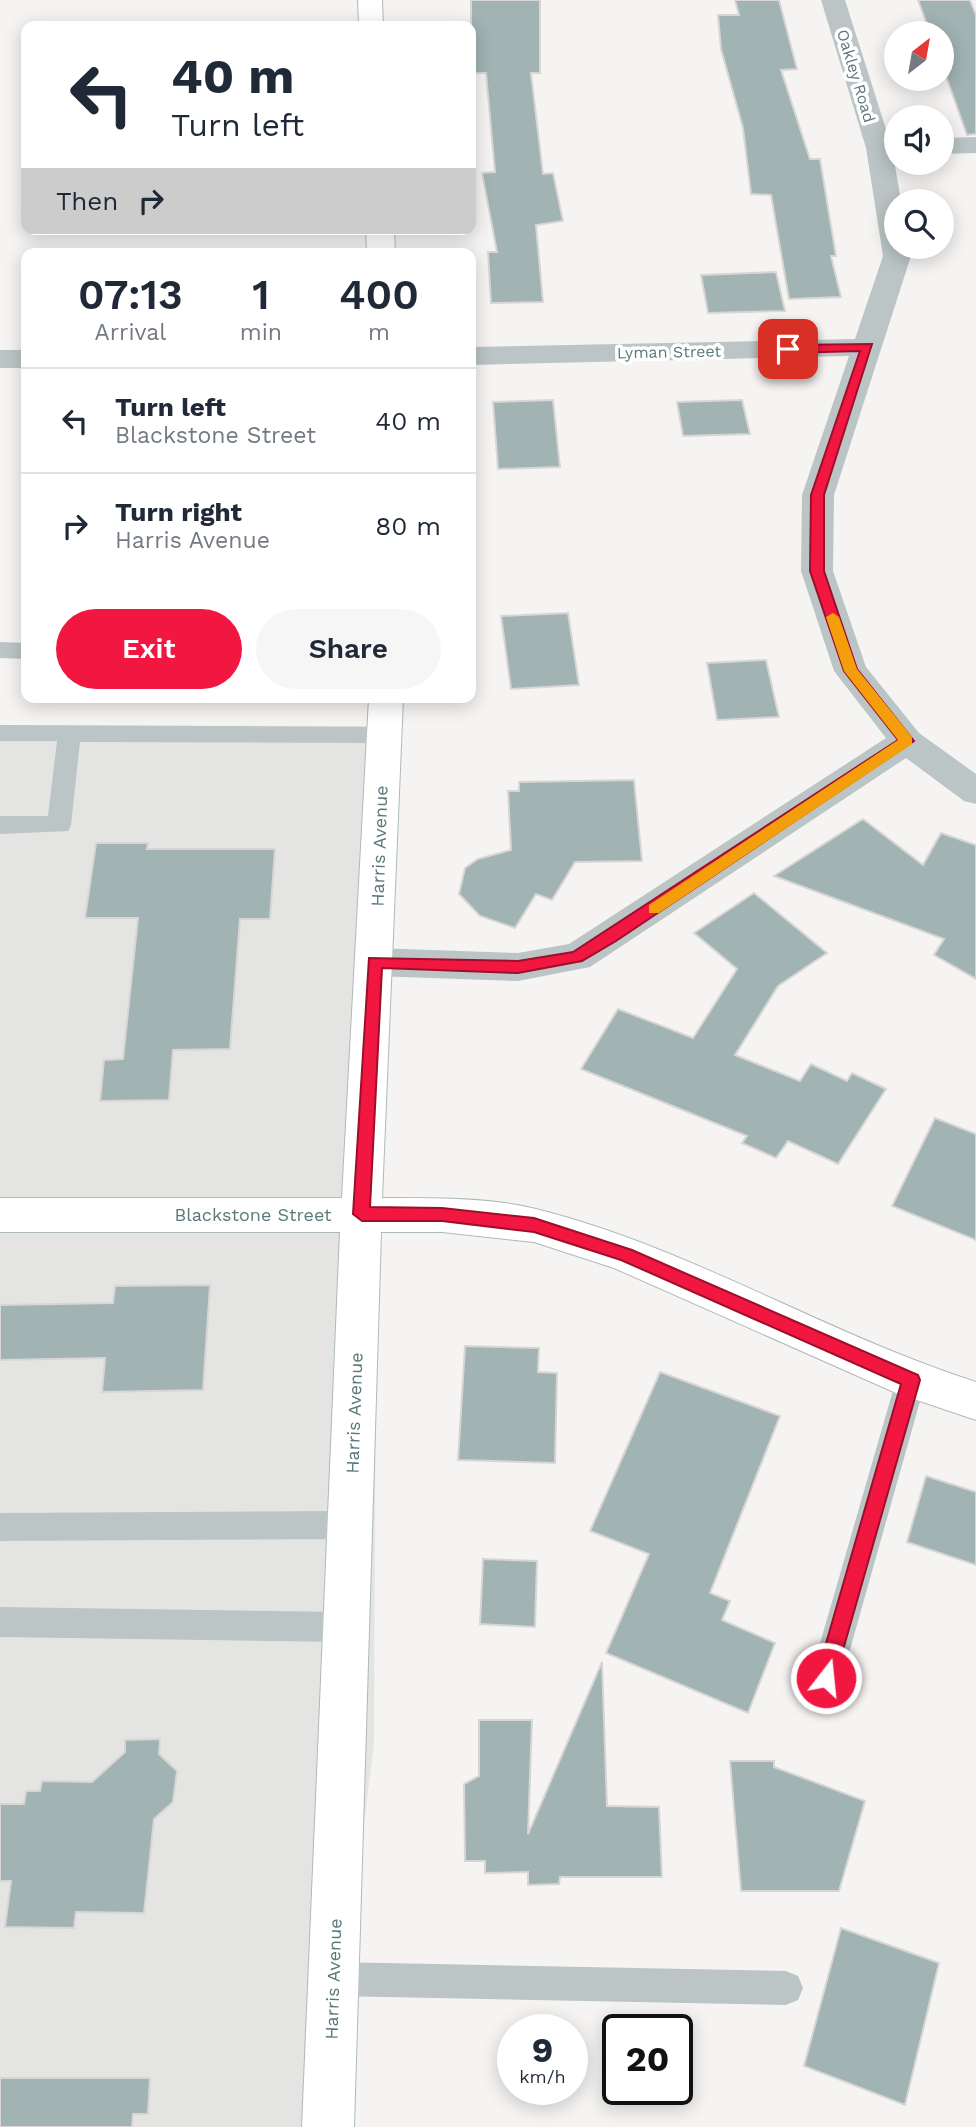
<!DOCTYPE html>
<html lang="en">
<head>
<meta charset="utf-8">
<style>
  body { margin:0; font-family:"Work Sans",sans-serif; background:#f6f6f7; color:#1f2937; height:100vh; display:flex; flex-direction:column; font-size:26px; white-space:nowrap }
  * { box-sizing:border-box; margin:0 }
  p { font-size:23px; color:#747a83 }
  .icon { flex:none; width:38px; height:38px; fill:none; stroke:currentColor; stroke-width:2; stroke-linecap:round; stroke-linejoin:round }
  .map { position:relative; flex:1; overflow:hidden }
  .side { position:absolute; left:21px; top:248px; width:455px; height:455px; display:flex; flex-direction:column; background:#fff; border-radius:14px; box-shadow:0 4px 18px #0003 }
  .side>* { flex:none }
  .guide { position:absolute; left:21px; top:21px; width:455px; height:214px; border-radius:14px; box-shadow:0 4px 18px #0003; background:#fff; color:#1f2937; overflow:hidden }
  .needle { width:46px; rotate:31deg }
  .fabs { position:absolute; left:884px; top:21px; display:grid; gap:14px }
  .fabs a { display:grid; place-items:center; width:70px; height:70px; border-radius:50%; background:#fff; box-shadow:0 4px 18px #0003; font-size:35px }
  .speed { position:absolute; left:497px; top:2014px; display:flex; gap:14px; font-size:35px; font-weight:700; text-align:center }
  .speed>* { display:grid; place-content:center; width:91px; height:91px; border-radius:50%; background:#fff; box-shadow:0 4px 18px #0003; line-height:1 }
  .speed small { font-size:18px; font-weight:400 }
  .speed .limit { border:4px solid #111; border-radius:10px; background:#fff; color:#111 }
  .pin { position:absolute; display:grid; place-items:center; width:60px; height:60px; color:#fff; margin:-30px; border-radius:14px; box-shadow:0 4px 10px #0006 }
  .me { position:absolute; width:77px; margin:-38px; rotate:16deg; stroke-linejoin:round; filter:drop-shadow(0 0 5px #0008) }
  .turn { display:flex; align-items:center; gap:24px; height:147px; padding:0 35px; font-size:32px }
  .turn .icon { width:91px; height:91px; stroke-width:2.5 }
  .turn b { display:block; font-size:49px; line-height:60px }
  .then { display:flex; align-items:center; height:66px; padding:0 35px; background:#0003; gap:14px; font-size:26px }
  .eta { display:flex; justify-content:space-evenly; align-items:center; height:119px; text-align:center }
  .eta b { font-size:42px; font-weight:600; line-height:49px }
  .primary-button { display:flex; gap:14px; margin-top:auto; padding:14px 35px }
  .primary-button a { flex:1; height:80px; border-radius:42px; background:#f11741; color:#fff; font-size:28px; font-weight:600; line-height:80px; text-align:center }
  .primary-button a+a { background:#f6f6f7; color:#1f2937 }
  ul { padding:0; list-style:none }
  li { display:flex; align-items:center; gap:21px; height:105px; padding:0 35px; border-top:2px solid #e0e1e3 }
  li div { flex:1 }
  li b { display:block; font-size:26px }
  li em { font-style:normal }
  .map>svg:first-child { display:block }
</style>
</head>
<body>
<div class="map">
<svg width="976" height="2127" viewBox="0 0 976 2127">
  <rect width="100%" height="100%" fill="#f6f4f2"/>
  <path fill="#e4e5e3" d="M 0,725 L 379,726 L 374,1744 L 326,2127 L 0,2127 Z"/>
  <path fill="#a2b3b3" stroke="#d7d6d5" stroke-width="2" d="M 471,0 L 540,0 L 540,73 L 531,73 L 543,174 L 553,173 L 563,221 L 536,225 L 543,302 L 491,303 L 488,252 L 497,252 L 482,173 L 495,172 L 486,73 L 471,73 Z
    M 735,0 L 779,0 L 797,69 L 781,70 L 810,159 L 820,159 L 836,256 L 831,256 L 841,297 L 789,299 L 771,195 L 751,194 L 743,128 L 721,49 L 718,15 L 739,15 Z
    M 918,0 L 970,0 L 976,15 L 976,134 L 967,135 L 942,65 L 942,33 L 930,33 Z
    M 776,272 L 785,311 L 708,313 L 701,275 Z
    M 553,400 L 560,467 L 498,469 L 493,402 Z
    M 742,400 L 750,434 L 683,436 L 677,402 Z
    M 568,613 L 579,685 L 511,689 L 501,616 Z
    M 766,660 L 779,717 L 717,720 L 707,663 Z
    M 634,780 L 642,861 L 575,862 L 552,900 L 536,894 L 515,928 L 480,916 L 459,894 L 465,868 L 478,859 L 511,850 L 508,791 L 519,791 L 519,782 Z
    M 863,819 L 923,865 L 941,833 L 976,845 L 976,979 L 934,955 L 944,939 L 774,876 Z
    M 96,843 L 148,843 L 147,849 L 275,849 L 270,919 L 240,919 L 230,1049 L 173,1050 L 169,1100 L 100,1101 L 104,1060 L 123,1059 L 138,918 L 85,918 Z
    M 754,893 L 827,953 L 778,986 L 735,1055 L 800,1081 L 811,1064 L 847,1081 L 852,1073 L 886,1089 L 838,1164 L 788,1141 L 776,1158 L 742,1143 L 747,1136 L 581,1069 L 618,1009 L 693,1038 L 737,969 L 694,933 Z
    M 935,1118 L 976,1134 L 976,1240 L 892,1206 Z
    M 210,1285 L 203,1390 L 102,1392 L 105,1358 L 0,1360 L 0,1305 L 113,1303 L 115,1286 Z
    M 465,1346 L 539,1348 L 538,1372 L 557,1373 L 555,1463 L 458,1460 Z
    M 660,1372 L 780,1416 L 710,1593 L 730,1601 L 722,1620 L 775,1643 L 748,1713 L 606,1653 L 649,1554 L 590,1531 Z
    M 926,1476 L 976,1492 L 976,1565 L 907,1542 Z
    M 483,1559 L 537,1561 L 535,1627 L 480,1624 Z
    M 602,1662 L 607,1806 L 659,1807 L 662,1877 L 560,1877 L 559,1884 L 528,1885 L 528,1872 L 485,1873 L 485,1861 L 465,1861 L 464,1784 L 479,1776 L 479,1720 L 532,1720 L 528,1834 Z
    M 160,1739 L 159,1754 L 177,1771 L 173,1802 L 154,1819 L 144,1913 L 76,1912 L 74,1928 L 5,1927 L 11,1881 L 0,1881 L 0,1804 L 24,1804 L 26,1791 L 40,1791 L 42,1781 L 92,1782 L 125,1752 L 125,1740 Z
    M 730,1761 L 774,1761 L 774,1767 L 865,1801 L 839,1891 L 741,1891 Z
    M 841,1928 L 939,1963 L 905,2105 L 804,2066 Z
    M 0,2078 L 150,2078 L 148,2114 L 133,2114 L 132,2127 L 0,2127 Z"/>
  <g fill="none" stroke-linecap="round" stroke-linejoin="round">
    <g stroke="#aebaba" stroke-width="2">
      <path id="secondary" d="M 358,0 L 382,0 L 383,26 L 359,26 Z
        M 366,229 L 394,229 L 395,254 L 367,254 Z
        M 369,698 L 403,698 L 382,1198 C 432,1198 487,1197 536,1209 C 689,1247 826,1334 976,1382 L 976,1420 L 896,1393 L 614,1268 L 534,1242 L 442,1232 L 381,1232 L 354,2127 L 302,2127 L 340,1232 L 0,1232 L 0,1198 L 342,1198 Z"/>
    </g>
    <path fill="#bbc5c5" fill-rule="evenodd" d="M 0,642 L 26,643 L 26,659 L 0,658 Z
      M 0,725 L 384,727 L 392,729 L 396,735 L 392,741 L 384,743 L 80,742 L 71,825 L 68,831 L 0,834 L 0,816 L 48,816 L 57,741 L 0,741 Z
      M 911,1367 L 921,1371 L 926,1380 L 842,1678 L 837,1689 L 826,1693 L 815,1689 L 810,1678 L 896,1380 L 901,1371 Z
      M 350,1511 L 361,1515 L 365,1525 L 361,1535 L 350,1539 L 0,1541 L 0,1513 Z
      M 0,1607 L 346,1612 L 357,1617 L 362,1627 L 357,1637 L 346,1642 L 0,1637 Z
      M 333,1962 L 786,1971 L 798,1976 L 803,1988 L 798,2000 L 786,2005 L 333,1996 L 321,1991 L 316,1979 L 321,1967 Z"/>
    <path fill="#bbc5c5" fill-rule="evenodd" d="M 821,0 L 845,0 L 892,148 L 901,201 L 896,201 L 896,247 L 909,247 L 911,256 L 834,495 L 833,571 L 866,667 L 919,733 L 976,774 L 976,804 L 964,801 L 906,758 L 590,967 L 518,981 L 374,976 L 361,972 L 355,962 L 361,952 L 374,948 L 518,953 L 569,944 L 886,738 L 834,671 L 801,571 L 802,495 L 849,356 L 471,365 L 471,347 L 855,339 L 883,256 L 866,148 Z
      M 976,137 L 976,153 L 942,154 L 942,138 Z
      M 0,350 L 26,350 L 26,368 L 0,368 Z"/>
    <use href="#secondary" fill="#fff" fill-rule="evenodd"/>
  </g>
  <path fill="#f11741" stroke="#9d0f2a" stroke-width="2" d="M 872,344 L 824,495 L 824,571 L 857,669 L 914,741 L 616,941 L 582,961 L 518,973 L 382,968 L 370,1207 L 442,1208 L 534,1218 L 632,1250 L 918,1375 L 920,1380 L 835,1678 L 832,1684 L 826,1687 L 819,1684 L 816,1678 L 901,1384 L 621,1260 L 534,1232 L 442,1221 L 362,1221 L 353,1214 L 369,958 L 518,961 L 573,952 L 898,740 L 844,671 L 810,571 L 811,495 L 860,351 L 788,353 L 782,349 L 788,345 Z"/>
  <path fill="#f59e0b" d="M 833,613 L 839,617 L 857,669 L 912,737 L 912,744 L 659,913 L 649,913 L 649,905 L 898,740 L 844,671 L 826,617 Z"/>
  <g text-anchor="middle" dominant-baseline="central" stroke-width="7" stroke-linejoin="round" paint-order="stroke">
    <g font-size="16" fill="#5a797a" stroke="#fff">
      <text transform="translate(856 76) rotate(73)">Oakley Road</text>
      <text transform="translate(669 352) rotate(-1)">Lyman Street</text>
    </g>
    <g font-size="18" fill="#5a797a" stroke="#fff">
      <text transform="translate(379 846) rotate(-88)">Harris Avenue</text>
      <text x="253" y="1214">Blackstone Street</text>
      <text transform="translate(354 1413) rotate(-88)">Harris Avenue</text>
      <text transform="translate(333 1979) rotate(-88)">Harris Avenue</text>
    </g>
  </g>
</svg>
<div class="fabs">
<a><svg class="needle" viewBox="-14 -14 28 28"><path d="M0-13l5 13h-10z" fill="#e53935"/><path d="M0 13l5-13h-10z" fill="#747a83"/></svg></a>
<a><svg class="icon" aria-label="sound" viewBox="0 0 24 24"><path d="M4 9h4l5-4v14l-5-4H4zM17 9q2 3 0 6"/></svg></a>
<a><svg class="icon" aria-label="search" viewBox="0 0 24 24"><circle cx="10" cy="10" r="6"/><path d="M15 15l6 6"/></svg></a>
</div>
<div class="speed"><div>9<small>km/h</small></div><div class="limit">20</div></div>
<div class="pin" style="left:788px;top:349px;background:#d93025"><svg class="icon" aria-label="arrive" viewBox="0 0 24 24"><path d="M6 21V4h12l-3 4 3 4H6"/></svg></div>
<svg class="me" style="left:826px;top:1678px" viewBox="-20 -20 40 40"><circle r="17" fill="#f11741" stroke="#fff" stroke-width="3"/><path d="M0-11L8 9 0 5-8 9z" fill="#fff"/></svg>
<div class="guide">
<div class="turn"><svg class="icon" aria-label="left" viewBox="0 0 24 24"><path d="M17 20v-9H6M10 6l-5 5 5 5"/></svg><div><b>40 m</b>Turn left</div></div>
<div class="then">Then<svg class="icon" aria-label="right" viewBox="0 0 24 24"><path d="M7 20v-9h11M14 6l5 5-5 5"/></svg></div>
</div>
<section class="side">
<div class="eta">
<div><b>07:13</b><p>Arrival</p></div>
<div><b>1</b><p>min</p></div>
<div><b>400</b><p>m</p></div>
</div>
<ul>
<li><svg class="icon" aria-label="left" viewBox="0 0 24 24"><path d="M17 20v-9H6M10 6l-5 5 5 5"/></svg><div><b>Turn left</b><p>Blackstone Street</p></div><em>40 m</em></li>
<li><svg class="icon" aria-label="right" viewBox="0 0 24 24"><path d="M7 20v-9h11M14 6l5 5-5 5"/></svg><div><b>Turn right</b><p>Harris Avenue</p></div><em>80 m</em></li>
</ul>
<div class="primary-button"><a>Exit</a><a>Share</a></div>
</section>
</div>
</body>
</html>
